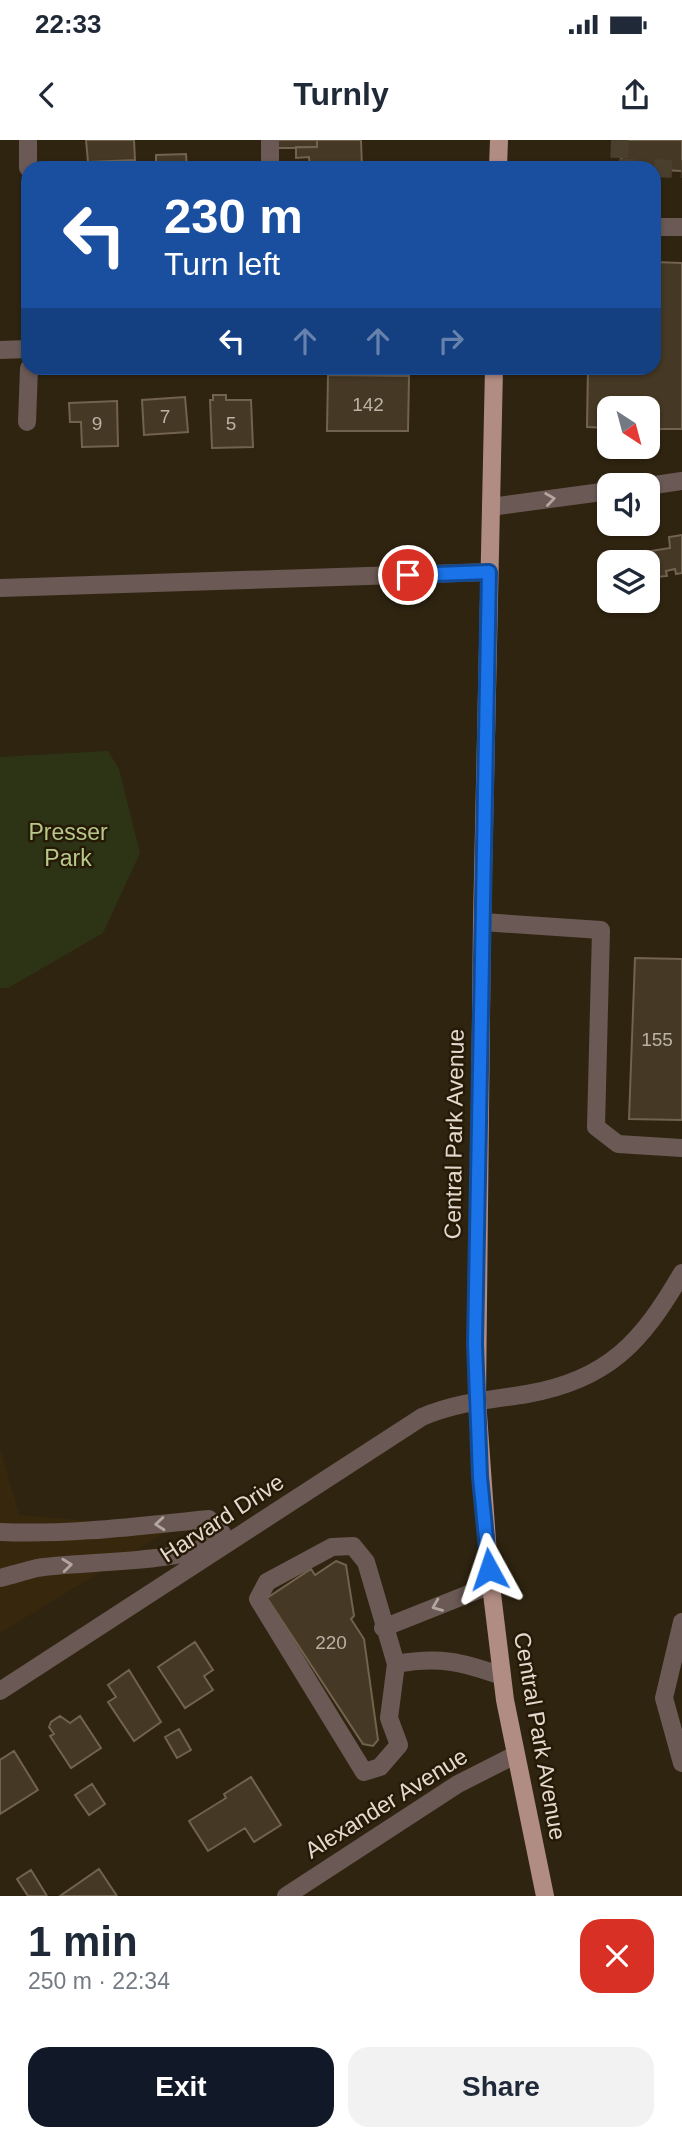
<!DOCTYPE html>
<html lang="en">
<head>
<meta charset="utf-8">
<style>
  body { margin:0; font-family:Helvetica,sans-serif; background:#f2f2f3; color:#1f2937; height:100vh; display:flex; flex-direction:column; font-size:26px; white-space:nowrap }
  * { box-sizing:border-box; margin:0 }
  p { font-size:23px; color:#747a83 }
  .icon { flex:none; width:38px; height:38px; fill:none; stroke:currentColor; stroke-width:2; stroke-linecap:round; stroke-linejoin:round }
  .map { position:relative; height:1756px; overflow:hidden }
  .details { display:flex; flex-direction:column; background:#fff; flex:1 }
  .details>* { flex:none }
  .guide { position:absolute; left:21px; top:21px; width:640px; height:214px; border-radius:21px; box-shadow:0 2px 5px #0004; background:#1a4fa0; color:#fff; overflow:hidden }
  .needle { width:46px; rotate:144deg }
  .controls { position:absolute; left:597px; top:256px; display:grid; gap:14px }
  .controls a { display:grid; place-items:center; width:63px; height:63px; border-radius:14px; background:#fff; box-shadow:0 2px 5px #0004; font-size:35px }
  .pin { position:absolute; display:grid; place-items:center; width:60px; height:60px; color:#fff; margin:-30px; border:4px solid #fff; border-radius:50%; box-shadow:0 2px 7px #0007 }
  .me { position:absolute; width:77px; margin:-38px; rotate:355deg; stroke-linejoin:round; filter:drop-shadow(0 0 5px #0008) }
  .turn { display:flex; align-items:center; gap:24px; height:147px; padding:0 28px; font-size:32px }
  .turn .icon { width:91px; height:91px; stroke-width:2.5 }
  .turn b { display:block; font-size:49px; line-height:60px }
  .lanes { display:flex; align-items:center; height:66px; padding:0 28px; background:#0003; justify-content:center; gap:35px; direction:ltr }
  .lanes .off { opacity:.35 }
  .round { display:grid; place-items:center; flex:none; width:74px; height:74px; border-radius:21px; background:#f2f2f3 }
  .summary { display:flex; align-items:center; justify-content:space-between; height:119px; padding:0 28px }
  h1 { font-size:42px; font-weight:600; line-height:52px }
  .button { display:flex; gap:14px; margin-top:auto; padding:14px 28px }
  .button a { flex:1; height:80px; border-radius:21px; background:#111827; color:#fff; font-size:28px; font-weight:600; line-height:80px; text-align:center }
  .button a+a { background:#f2f2f3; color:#1f2937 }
  .status { display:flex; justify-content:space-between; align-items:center; height:49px; padding:0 35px; background:#fff; direction:ltr }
  .status svg { height:19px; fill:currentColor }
  header { display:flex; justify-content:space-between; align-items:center; height:91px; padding:0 28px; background:#fff; font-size:32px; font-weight:600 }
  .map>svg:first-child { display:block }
</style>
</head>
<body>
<div class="status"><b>22:33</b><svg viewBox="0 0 49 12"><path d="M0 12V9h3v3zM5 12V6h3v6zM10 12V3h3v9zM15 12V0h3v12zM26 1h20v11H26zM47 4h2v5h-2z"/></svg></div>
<header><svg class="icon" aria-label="back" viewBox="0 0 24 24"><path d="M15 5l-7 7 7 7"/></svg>Turnly<svg class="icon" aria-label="share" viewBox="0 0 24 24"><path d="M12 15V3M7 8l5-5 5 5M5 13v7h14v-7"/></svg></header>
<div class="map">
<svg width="682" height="1756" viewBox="0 0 682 1756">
  <rect width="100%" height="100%" fill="#2f2410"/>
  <path fill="#37280d" d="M 0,1308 L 19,1375 L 173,1388 L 0,1493 Z"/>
  <path fill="#2c3415" d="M 108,611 L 119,629 L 140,713 L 103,793 L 8,848 L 0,848 L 0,617 Z"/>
  <path fill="#453824" stroke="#71634e" stroke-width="2" d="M 86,0 L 134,0 L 135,20 L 88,22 Z
    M 276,0 L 317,0 L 317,7 L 276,8 Z
    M 317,0 L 361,0 L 362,28 L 310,28 L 309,17 L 296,18 L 296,7 L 317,7 Z
    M 622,0 L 682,0 L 682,31 L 621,28 Z
    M 186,14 L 187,28 L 156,28 L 156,15 Z
    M 654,122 L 682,123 L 682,289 L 648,289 L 648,268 L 609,268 L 609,288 L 587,287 L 588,228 L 654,228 Z
    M 328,235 L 409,236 L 408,291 L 327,291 Z
    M 213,255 L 226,255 L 226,260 L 251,260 L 253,307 L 212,308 L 210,260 L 213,260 Z
    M 185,257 L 188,292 L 144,295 L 142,260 Z
    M 117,261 L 118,306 L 82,307 L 81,282 L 70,282 L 69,263 Z
    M 682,395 L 682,433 L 676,434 L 675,429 L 666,431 L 667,436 L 649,438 L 645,412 L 670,408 L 669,397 Z
    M 635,818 L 682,819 L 682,980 L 629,979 Z
    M 336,1421 L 346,1425 L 354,1476 L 351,1479 L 364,1499 L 378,1600 L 373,1606 L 363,1604 L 267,1458 L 311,1429 L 315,1435 Z
    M 195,1502 L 213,1530 L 204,1536 L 213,1550 L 185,1568 L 158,1527 Z
    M 129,1530 L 161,1582 L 134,1601 L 108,1562 L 116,1557 L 108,1545 Z
    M 60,1576 L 70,1583 L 80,1576 L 101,1608 L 71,1628 L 50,1596 L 54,1594 L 49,1587 L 51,1582 Z
    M 179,1589 L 191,1610 L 177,1618 L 165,1597 Z
    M 14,1611 L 38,1650 L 0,1674 L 0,1620 Z
    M 251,1637 L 281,1685 L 254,1702 L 245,1688 L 208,1711 L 189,1681 L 226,1658 L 224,1654 Z
    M 92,1644 L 105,1664 L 89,1675 L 75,1655 Z
    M 99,1729 L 117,1756 L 60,1756 Z
    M 31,1730 L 47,1756 L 28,1756 L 17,1739 Z"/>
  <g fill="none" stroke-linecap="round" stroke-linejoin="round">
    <path stroke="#4a3f2c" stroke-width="18" stroke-dasharray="18 9" stroke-linecap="butt" d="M 620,0 L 619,28 L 634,28
      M 654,28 L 682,29"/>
    <path stroke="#6b5955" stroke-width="18" d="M 28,0 L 28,28
      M 270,0 L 270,28
      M 654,87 L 682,87
      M 0,210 L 28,209
      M 27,282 L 29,228
      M 648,346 L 682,341
      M 491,367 L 609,351
      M 0,448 L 489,432
      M 482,782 L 601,790 L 596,987 L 618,1004 L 682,1008
      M 0,1392 C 70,1395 139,1386 209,1379 L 222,1393
      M 353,1406 L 366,1422 L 396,1524 L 389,1578 L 399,1605 L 380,1627 L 364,1632 L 258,1459 L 267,1442 L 332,1407 Z
      M 0,1438 C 12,1435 25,1431 37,1428 C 74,1421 190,1424 214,1401
      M 682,1482 L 664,1558 L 682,1623
      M 383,1488 L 491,1445
      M 396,1524 C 439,1516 462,1522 502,1536
      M 0,1551 L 422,1277 C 457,1262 490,1260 527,1254 C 608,1240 642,1202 682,1133
      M 286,1756 L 458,1644 L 515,1615"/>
    <path stroke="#b18c83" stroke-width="18" d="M 498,28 L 499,0
      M 494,228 L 482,782 L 477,1260 L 489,1429 L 505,1560 L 545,1756"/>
  </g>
  <defs><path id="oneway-chevron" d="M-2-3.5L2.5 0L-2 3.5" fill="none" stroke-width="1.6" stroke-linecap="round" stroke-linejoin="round" transform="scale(1.75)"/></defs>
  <g stroke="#b2a69e">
    <use href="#oneway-chevron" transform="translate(550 359) rotate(-8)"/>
    <use href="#oneway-chevron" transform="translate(160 1384) rotate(175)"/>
    <use href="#oneway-chevron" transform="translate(67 1425) rotate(-6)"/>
    <use href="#oneway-chevron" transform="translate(437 1466) rotate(158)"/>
  </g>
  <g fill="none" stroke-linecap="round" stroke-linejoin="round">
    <g stroke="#114b97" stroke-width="18">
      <path id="route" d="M 408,435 L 489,432 L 475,1204 L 480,1337 L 489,1429"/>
    </g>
    <use href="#route" stroke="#1a73e8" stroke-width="12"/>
  </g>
  <g text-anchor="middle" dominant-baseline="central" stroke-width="5" stroke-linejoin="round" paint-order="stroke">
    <g font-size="19" fill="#bbb2a4">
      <text x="368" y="264">142</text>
      <text x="165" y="276">7</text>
      <text x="97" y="283">9</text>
      <text x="231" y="283">5</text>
      <text x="657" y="899">155</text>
      <text x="331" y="1502">220</text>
    </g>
    <g font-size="23" fill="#b6c98b" stroke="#261a07">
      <text x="68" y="692">Presser<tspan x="68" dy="26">Park</tspan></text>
    </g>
    <g font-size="23" fill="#e2dace" stroke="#261a07">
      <text transform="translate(454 994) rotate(-89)">Central Park Avenue</text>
      <text transform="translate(222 1378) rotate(-33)">Harvard Drive</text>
      <text transform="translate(540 1596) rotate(80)">Central Park Avenue</text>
      <text transform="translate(386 1663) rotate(-32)">Alexander Avenue</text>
    </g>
  </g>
</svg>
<div class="controls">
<a><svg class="needle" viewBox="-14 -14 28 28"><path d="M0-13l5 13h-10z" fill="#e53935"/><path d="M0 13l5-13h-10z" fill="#747a83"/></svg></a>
<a><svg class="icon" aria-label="sound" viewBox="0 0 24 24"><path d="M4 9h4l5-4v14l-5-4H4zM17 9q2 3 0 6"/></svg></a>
<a><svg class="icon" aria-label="layers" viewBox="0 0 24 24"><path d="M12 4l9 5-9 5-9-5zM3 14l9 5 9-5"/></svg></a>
</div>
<div class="pin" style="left:408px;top:435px;background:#d93025"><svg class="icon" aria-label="arrive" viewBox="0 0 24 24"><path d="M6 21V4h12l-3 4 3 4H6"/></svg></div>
<svg class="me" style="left:489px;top:1429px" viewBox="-20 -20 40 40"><path d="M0-17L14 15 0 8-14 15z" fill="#1a73e8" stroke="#fff" stroke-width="4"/></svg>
<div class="guide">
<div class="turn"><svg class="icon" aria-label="left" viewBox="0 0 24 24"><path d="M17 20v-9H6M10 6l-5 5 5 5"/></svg><div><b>230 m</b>Turn left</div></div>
<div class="lanes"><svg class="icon" aria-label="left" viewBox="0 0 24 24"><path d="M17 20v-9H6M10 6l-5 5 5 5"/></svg><svg class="icon off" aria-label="ahead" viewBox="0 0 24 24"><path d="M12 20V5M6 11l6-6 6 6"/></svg><svg class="icon off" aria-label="ahead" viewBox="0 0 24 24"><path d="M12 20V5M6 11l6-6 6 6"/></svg><svg class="icon off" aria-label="right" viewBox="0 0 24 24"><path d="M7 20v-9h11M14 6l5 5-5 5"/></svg></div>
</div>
</div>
<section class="details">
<div class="summary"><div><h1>1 min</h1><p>250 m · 22:34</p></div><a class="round" style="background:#d93025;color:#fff"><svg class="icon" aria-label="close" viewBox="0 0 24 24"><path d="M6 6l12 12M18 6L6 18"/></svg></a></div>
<div class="button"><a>Exit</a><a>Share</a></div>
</section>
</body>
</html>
